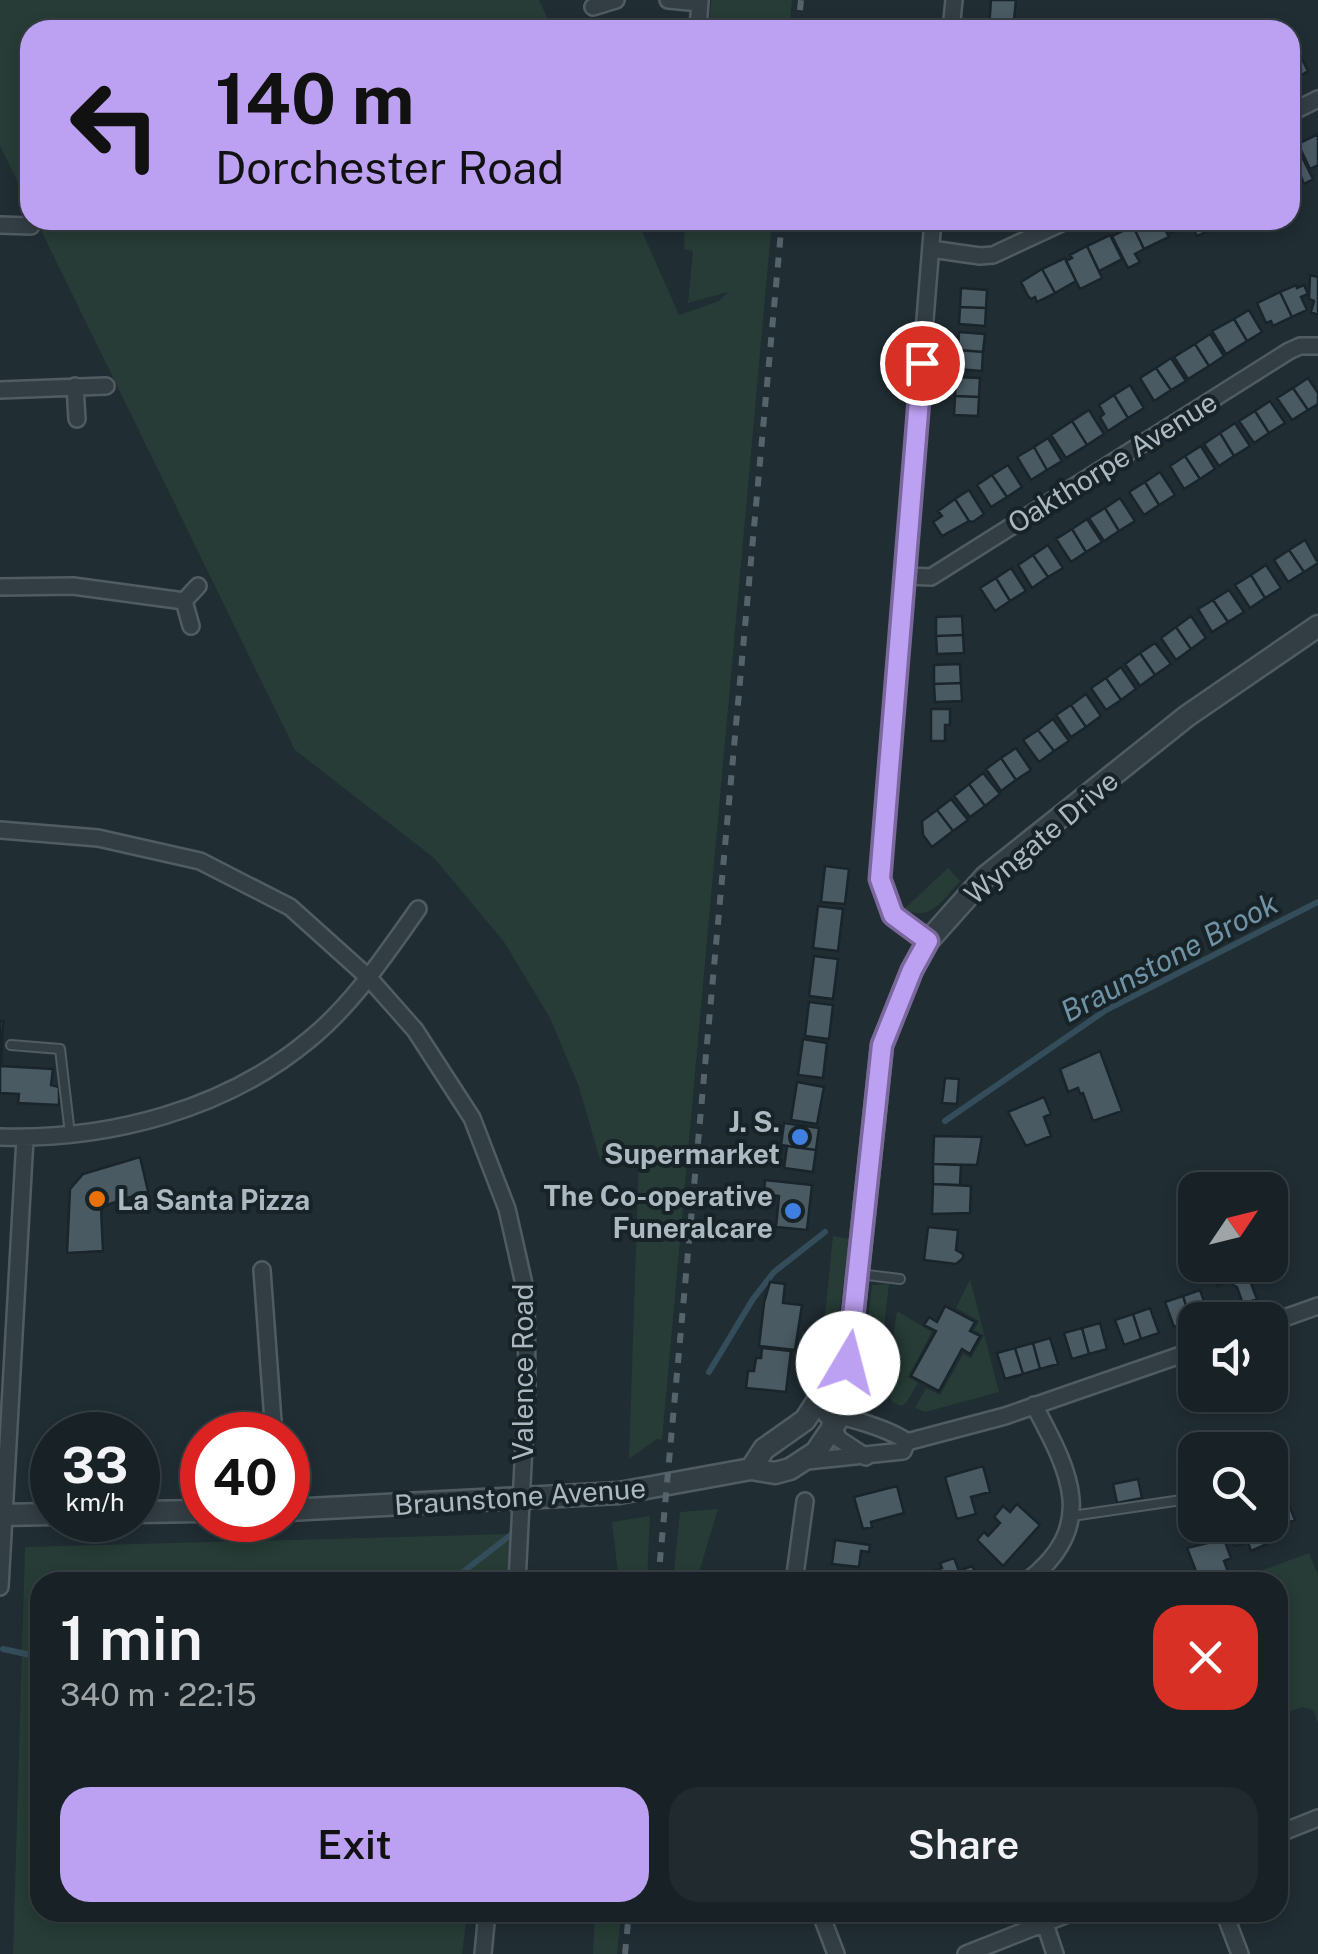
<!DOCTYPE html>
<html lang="en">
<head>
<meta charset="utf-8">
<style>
  body { margin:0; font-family:"Public Sans",sans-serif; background:#212a2e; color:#f1f3f6; height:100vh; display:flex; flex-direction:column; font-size:38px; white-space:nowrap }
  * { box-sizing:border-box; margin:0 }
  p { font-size:32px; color:#9fa4a7 }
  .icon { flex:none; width:55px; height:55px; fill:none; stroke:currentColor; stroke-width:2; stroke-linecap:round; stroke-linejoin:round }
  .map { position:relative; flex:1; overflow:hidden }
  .panel { position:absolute; left:30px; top:1572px; width:1258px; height:350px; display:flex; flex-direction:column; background:#182226; border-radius:30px; box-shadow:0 5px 15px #0003,0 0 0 2px #363f43 }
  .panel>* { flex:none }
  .guide { position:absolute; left:20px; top:20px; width:1280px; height:210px; border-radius:30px; box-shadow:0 5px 15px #0003,0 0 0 2px #363f43; background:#bca0f2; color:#111; overflow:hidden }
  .needle { width:65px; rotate:55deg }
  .controls { position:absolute; left:1178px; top:1172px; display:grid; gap:20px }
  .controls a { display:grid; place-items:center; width:110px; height:110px; border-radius:20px; background:#182226; box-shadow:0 5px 15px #0003,0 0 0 2px #363f43; font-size:50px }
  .speed { position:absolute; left:30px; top:1412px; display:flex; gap:20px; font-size:50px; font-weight:700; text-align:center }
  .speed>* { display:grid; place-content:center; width:130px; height:130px; border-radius:50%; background:#182226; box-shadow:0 5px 15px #0003,0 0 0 2px #363f43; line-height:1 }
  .speed small { font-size:25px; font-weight:400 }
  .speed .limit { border:15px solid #d22; background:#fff; color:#111 }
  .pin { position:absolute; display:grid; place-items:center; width:85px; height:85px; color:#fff; margin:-42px; border:5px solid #fff; border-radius:50%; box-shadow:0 2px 10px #0007 }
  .me { position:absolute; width:110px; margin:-55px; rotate:8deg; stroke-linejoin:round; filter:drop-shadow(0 0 8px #0008) }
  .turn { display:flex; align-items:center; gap:35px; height:210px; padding:0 30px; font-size:45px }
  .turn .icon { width:130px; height:130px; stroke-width:2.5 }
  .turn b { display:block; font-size:70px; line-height:85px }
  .round { display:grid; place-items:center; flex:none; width:105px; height:105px; border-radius:30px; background:#212a2e }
  .overview { display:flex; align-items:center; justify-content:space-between; height:170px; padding:0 30px }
  h1 { font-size:60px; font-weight:600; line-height:75px }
  .primary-button { display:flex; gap:20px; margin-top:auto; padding:20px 30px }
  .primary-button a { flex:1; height:115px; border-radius:30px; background:#bca0f2; color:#111; font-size:40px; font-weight:600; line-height:115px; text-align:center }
  .primary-button a+a { background:#212a2e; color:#f1f3f6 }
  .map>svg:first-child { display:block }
</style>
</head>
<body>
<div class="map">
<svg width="1318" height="1954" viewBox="0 0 1318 1954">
  <rect width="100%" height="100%" fill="#202d33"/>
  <path fill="#273c36" d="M 0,0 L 539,0 L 553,30 L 30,30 L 30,207 L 0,146 Z
    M 711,0 L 792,0 L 789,30 L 709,30 Z
    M 36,220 L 637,220 L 679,315 L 719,301 L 728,292 L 688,303 L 693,251 L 684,249 L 685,220 L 772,220 L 662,1440 L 657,1439 L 629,1459 L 639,1156 L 600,1160 L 579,1087 L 550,1018 L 504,942 L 434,858 L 295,750 Z
    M 948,868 L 960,881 C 943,899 931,923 904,909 Z
    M 833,1236 L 850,1239 L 835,1342 L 822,1344 Z
    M 970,1279 L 999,1392 L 925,1412 L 915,1408 L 926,1388 L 940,1395 L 963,1354 L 971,1358 L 984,1335 L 974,1330 L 979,1321 L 956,1308 Z
    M 889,1284 L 876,1395 L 860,1391 L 872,1285 Z
    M 897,1311 L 932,1332 L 908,1377 L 918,1383 L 906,1403 L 901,1406 L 892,1402 L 885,1386 Z
    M 718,1509 L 696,1582 L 673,1582 L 680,1512 Z
    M 650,1516 L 647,1582 L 619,1582 L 612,1522 Z
    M 512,1534 L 506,1582 L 40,1582 L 40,1912 L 467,1913 L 462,1954 L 13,1954 L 25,1547 Z
    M 1309,1553 L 1318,1575 L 1318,1724 L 1313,1710 L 1302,1707 L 1278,1716 L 1278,1582 L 1231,1582 Z
    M 595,1913 L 621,1913 L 617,1954 L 593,1954 Z"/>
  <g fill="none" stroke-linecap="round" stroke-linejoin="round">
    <path stroke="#344d5a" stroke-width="6" d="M 945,1121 L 1106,1010 L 1318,902
      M 709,1372 L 753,1299 L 774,1272 L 825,1232
      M 450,1582 L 512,1534
      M 3,1649 L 40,1657"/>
  </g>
  <path fill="#4a5a62" stroke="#1a252b" stroke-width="2.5" d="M 991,0 L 1016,0 L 1013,30 L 989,29 Z
    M 1296,47 L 1308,71 L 1292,81 L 1290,50 Z
    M 1318,134 L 1318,165 L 1310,169 L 1298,144 Z
    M 1296,145 L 1313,179 L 1304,184 L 1300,174 L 1290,179 L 1290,148 Z
    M 1144,220 L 1160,220 L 1169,237 L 1144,249 L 1133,226 Z
    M 1160,220 L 1189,220 L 1192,226 L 1168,234 Z
    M 1189,220 L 1211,220 L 1215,228 L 1197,236 Z
    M 1133,226 L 1144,249 L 1135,254 L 1140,262 L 1128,268 L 1112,236 Z
    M 1110,235 L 1122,259 L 1099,271 L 1087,246 Z
    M 1087,246 L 1102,278 L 1080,289 L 1066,261 L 1072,258 L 1070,255 Z
    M 1065,258 L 1076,281 L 1055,293 L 1042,269 Z
    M 1042,269 L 1055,293 L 1037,302 L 1035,297 L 1031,299 L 1028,296 L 1021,282 Z
    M 1310,275 L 1318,277 L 1318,315 L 1311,312 L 1314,301 L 1309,299 Z
    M 1296,285 L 1297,288 L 1304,285 L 1308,294 L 1301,297 L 1307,310 L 1292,317 L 1280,292 Z
    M 961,288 L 987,290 L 986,308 L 960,307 Z
    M 1280,292 L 1292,317 L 1273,326 L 1271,321 L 1266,323 L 1257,303 Z
    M 960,307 L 986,308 L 985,326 L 959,324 Z
    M 1249,310 L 1262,332 L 1247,341 L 1234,319 Z
    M 1234,319 L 1247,341 L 1226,354 L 1212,331 Z
    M 959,332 L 985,334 L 983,352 L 958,350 Z
    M 1210,334 L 1224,356 L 1209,366 L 1195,344 Z
    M 1195,344 L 1209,366 L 1188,379 L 1174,357 Z
    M 958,350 L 983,352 L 982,371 L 957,369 Z
    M 1171,358 L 1186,381 L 1171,390 L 1156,368 Z
    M 1156,368 L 1171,390 L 1154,401 L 1140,378 Z
    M 956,377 L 980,378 L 979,397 L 955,396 Z
    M 1308,378 L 1318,393 L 1318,404 L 1308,410 L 1293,388 Z
    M 1130,385 L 1144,408 L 1128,418 L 1114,395 Z
    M 1293,388 L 1308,410 L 1292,420 L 1277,398 Z
    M 1114,395 L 1128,418 L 1108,431 L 1100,417 L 1104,414 L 1099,405 Z
    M 955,396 L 979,397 L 978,416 L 954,415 Z
    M 1270,401 L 1285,423 L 1269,433 L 1255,411 Z
    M 1089,410 L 1104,434 L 1087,445 L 1072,421 Z
    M 1255,411 L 1269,433 L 1254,443 L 1239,421 Z
    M 1072,421 L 1087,445 L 1066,458 L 1051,435 Z
    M 1235,423 L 1250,446 L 1234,456 L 1220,433 Z
    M 1220,433 L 1234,456 L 1219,466 L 1204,444 Z
    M 1048,438 L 1062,461 L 1047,470 L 1034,447 Z
    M 1201,446 L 1215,469 L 1200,479 L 1185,456 Z
    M 1034,447 L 1047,470 L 1031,480 L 1017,457 Z
    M 1185,456 L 1200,479 L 1184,489 L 1170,466 Z
    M 1008,465 L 1022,487 L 1007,497 L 992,475 Z
    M 1160,472 L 1175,495 L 1159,505 L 1145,482 Z
    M 992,475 L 1007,497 L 991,507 L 977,485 Z
    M 1145,482 L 1159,505 L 1144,515 L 1129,492 Z
    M 969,490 L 984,514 L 973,522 L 969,521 L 955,499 Z
    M 1120,498 L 1135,521 L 1119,531 L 1105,508 Z
    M 955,499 L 969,521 L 942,536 L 933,522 L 942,516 L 938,511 Z
    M 1105,508 L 1119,531 L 1104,541 L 1089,518 Z
    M 1087,519 L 1102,542 L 1086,552 L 1072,529 Z
    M 1072,529 L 1086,552 L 1071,562 L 1056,539 Z
    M 1305,540 L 1318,563 L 1304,572 L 1289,550 Z
    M 1048,545 L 1063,568 L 1048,577 L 1033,555 Z
    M 1289,550 L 1304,572 L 1288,582 L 1274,560 Z
    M 1033,555 L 1048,577 L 1032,588 L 1018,565 Z
    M 1266,565 L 1281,588 L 1265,598 L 1251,575 Z
    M 1011,568 L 1026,591 L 1010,601 L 996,578 Z
    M 1251,575 L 1265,598 L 1250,608 L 1235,585 Z
    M 996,578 L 1010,601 L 995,611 L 980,588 Z
    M 1229,590 L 1244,612 L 1228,622 L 1213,600 Z
    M 1213,600 L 1228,622 L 1212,632 L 1198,609 Z
    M 962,616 L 963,635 L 936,636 L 936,617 Z
    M 1191,616 L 1206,638 L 1191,649 L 1176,627 Z
    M 1176,627 L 1191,649 L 1176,660 L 1161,638 Z
    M 963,635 L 964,653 L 937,654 L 936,636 Z
    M 1155,643 L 1171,664 L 1155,675 L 1140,653 Z
    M 1140,653 L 1155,675 L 1140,686 L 1125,664 Z
    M 960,664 L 961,683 L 934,684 L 934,665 Z
    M 1121,667 L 1136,689 L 1121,700 L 1106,678 Z
    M 1106,678 L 1121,700 L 1106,710 L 1091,688 Z
    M 961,683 L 962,701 L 935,702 L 934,684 Z
    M 1086,694 L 1101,716 L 1086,727 L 1071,705 Z
    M 1071,705 L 1086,727 L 1071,737 L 1056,715 Z
    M 931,709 L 950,709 L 950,725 L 945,725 L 945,741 L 931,741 Z
    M 1053,719 L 1069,741 L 1054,751 L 1038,730 Z
    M 1038,730 L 1054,751 L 1039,762 L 1023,740 Z
    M 1016,748 L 1031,770 L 1016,780 L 1001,758 Z
    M 1001,758 L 1016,780 L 1001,791 L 986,769 Z
    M 983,773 L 1000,794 L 985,806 L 969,784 Z
    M 969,784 L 985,806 L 970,817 L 954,796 Z
    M 951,799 L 968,820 L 953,831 L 937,810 Z
    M 937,810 L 953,831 L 932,847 L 923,835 L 922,821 Z
    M 825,866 L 849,869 L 845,904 L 821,902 Z
    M 818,906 L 843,909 L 838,951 L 813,948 Z
    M 814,956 L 838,959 L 833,999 L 809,996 Z
    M 809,1002 L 833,1005 L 829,1039 L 805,1036 Z
    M 0,1021 L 3,1021 L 1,1066 L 53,1069 L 51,1085 L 59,1087 L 59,1105 L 18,1103 L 19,1094 L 0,1093 Z
    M 803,1039 L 827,1043 L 823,1078 L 798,1075 Z
    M 1100,1051 L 1122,1111 L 1093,1121 L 1083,1093 L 1080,1094 L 1078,1088 L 1068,1092 L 1060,1069 Z
    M 945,1078 L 959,1079 L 957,1104 L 942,1103 Z
    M 797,1082 L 824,1087 L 817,1124 L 791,1120 Z
    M 1044,1097 L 1051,1114 L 1044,1117 L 1051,1136 L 1026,1146 L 1008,1112 Z
    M 784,1123 L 819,1128 L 816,1150 L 781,1145 Z
    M 934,1136 L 982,1137 L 977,1165 L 933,1164 Z
    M 787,1146 L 816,1150 L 813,1172 L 784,1168 Z
    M 140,1157 L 148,1191 L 101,1207 L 103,1251 L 67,1253 L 70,1189 L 83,1174 Z
    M 933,1164 L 961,1165 L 960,1185 L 933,1184 Z
    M 765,1180 L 812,1185 L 807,1230 L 776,1227 L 779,1196 L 764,1194 Z
    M 933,1184 L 971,1186 L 970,1213 L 932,1214 Z
    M 928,1227 L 958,1230 L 956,1250 L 963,1254 L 963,1258 L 956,1264 L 924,1260 Z
    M 1210,1265 L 1244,1265 L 1257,1299 L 1243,1304 L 1237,1287 L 1228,1282 L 1217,1286 Z
    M 770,1282 L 785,1284 L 783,1303 L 802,1305 L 795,1350 L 759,1346 L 764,1303 Z
    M 1200,1290 L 1209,1315 L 1191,1321 L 1183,1296 Z
    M 1183,1296 L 1191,1321 L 1174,1327 L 1165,1302 Z
    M 945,1306 L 975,1322 L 970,1331 L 980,1336 L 970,1354 L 962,1349 L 939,1391 L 911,1376 L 936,1331 L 924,1325 L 929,1317 L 937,1322 Z
    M 1150,1308 L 1159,1333 L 1141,1339 L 1133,1314 Z
    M 1133,1314 L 1141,1339 L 1124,1345 L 1115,1320 Z
    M 1100,1323 L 1107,1349 L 1089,1354 L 1082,1328 Z
    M 1082,1328 L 1089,1354 L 1072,1359 L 1064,1333 Z
    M 1050,1338 L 1058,1364 L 1040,1369 L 1033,1343 Z
    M 1033,1343 L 1040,1369 L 1023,1374 L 1015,1348 Z
    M 762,1348 L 791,1351 L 786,1392 L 746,1388 L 748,1371 L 754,1371 L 756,1358 L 761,1358 Z
    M 1015,1348 L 1023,1374 L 1005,1379 L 997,1353 Z
    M 983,1466 L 990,1492 L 971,1497 L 976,1514 L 957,1519 L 945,1477 Z
    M 1138,1479 L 1142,1498 L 1117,1503 L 1113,1484 Z
    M 897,1486 L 904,1513 L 871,1522 L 872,1527 L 863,1529 L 854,1497 Z
    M 1282,1486 L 1295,1520 L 1263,1532 L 1260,1525 L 1270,1525 L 1270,1490 Z
    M 1017,1504 L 1040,1525 L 1003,1566 L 977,1540 L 984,1532 L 988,1536 L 1000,1523 L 994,1517 L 1003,1506 L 1010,1512 Z
    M 1219,1525 L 1260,1525 L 1267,1544 L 1251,1551 L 1248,1542 L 1235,1546 L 1230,1535 L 1223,1537 Z
    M 1224,1539 L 1231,1558 L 1224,1561 L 1230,1577 L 1215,1582 L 1210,1574 L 1199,1579 L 1187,1548 Z
    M 835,1540 L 870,1545 L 869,1552 L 861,1551 L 859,1567 L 832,1564 Z
    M 954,1558 L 959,1571 L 972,1566 L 981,1582 L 909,1582 L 906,1574 L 915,1571 L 917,1577 L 942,1568 L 940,1563 Z"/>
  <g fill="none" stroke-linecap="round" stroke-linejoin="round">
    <g stroke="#505c62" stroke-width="12">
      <path id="service" d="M 11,1045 L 60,1049 L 70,1134
        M 859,1274 L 900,1279
        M 1072,1516 L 1195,1498"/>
    </g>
    <g stroke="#505c62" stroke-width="20">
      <path id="minor" d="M 668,0 L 700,3
        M 593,7 L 616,0
        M 698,30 L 700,0
        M 951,30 L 954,0
        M 1290,113 L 1318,99
        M 0,225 L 31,226
        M 931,249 L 980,256 L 993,255 L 1068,220
        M 75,386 L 77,419
        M 0,390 L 106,386
        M 907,576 L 931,577 L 1289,351 L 1300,346 L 1318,346
        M 0,587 L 73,586 L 184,601
        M 191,626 L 184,601 L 198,586
        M 0,830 L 98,838 L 200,861 L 290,907 L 369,978 L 415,1030 L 472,1118 L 507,1209 L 526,1293 L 527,1386 L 517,1582
        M 928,941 C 901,920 888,913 880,879 L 933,220
        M 0,1137 C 109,1140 225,1110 310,1039 C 354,1003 385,955 418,909
        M 262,1270 L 274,1435
        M 1270,1323 L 1318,1306
        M 826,1415 C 843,1414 894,1431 907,1442
        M 830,1423 L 839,1439 L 866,1457
        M 807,1461 L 903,1451 L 907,1442 L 1005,1416 L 1195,1350
        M 794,1582 L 805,1501
        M 1026,1582 C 1100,1526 1069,1471 1034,1405
        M 0,1587 L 25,1138
        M 1278,1834 L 1318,1818
        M 820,1912 L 836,1954
        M 1041,1912 L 1055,1954
        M 1224,1912 L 1240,1954
        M 483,1954 L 487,1912
        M 966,1954 L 1073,1912"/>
    </g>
    <g stroke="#505c62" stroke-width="25">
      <path id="tertiary" d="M 751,1469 L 764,1449 L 805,1420 L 831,1380 L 848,1363
        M 288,1510 L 619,1493 L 751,1469 L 775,1473 L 790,1469 L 816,1452 L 847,1406 L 852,1386 L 848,1363 L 882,1045 L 912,970 L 928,941 L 985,877 L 1187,716 L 1318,626
        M 138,1512 L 202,1511
        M 0,1515 L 52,1514"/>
    </g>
    <use href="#service" stroke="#333e44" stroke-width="8"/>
    <use href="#minor" stroke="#333e44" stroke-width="15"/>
    <use href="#tertiary" stroke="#333e44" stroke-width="20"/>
    <path stroke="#55636b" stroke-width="6" stroke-dasharray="10 10" stroke-linecap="butt" d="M 798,30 L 801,0
      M 658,1582 L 782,220
      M 625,1954 L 629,1912"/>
  </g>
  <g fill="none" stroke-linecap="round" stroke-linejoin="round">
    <g stroke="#7a689d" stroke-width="25">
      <path id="route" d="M 848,1363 L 882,1045 L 912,970 L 928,941 L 893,915 L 880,879 L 922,363"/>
    </g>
    <use href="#route" stroke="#bca0f2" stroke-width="18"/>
  </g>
  <g fill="#3f7fe0" stroke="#182328" stroke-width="4">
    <circle cx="800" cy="1137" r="10"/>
    <circle cx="793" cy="1211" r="10"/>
  </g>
  <circle fill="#e8710a" stroke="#182328" stroke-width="4" cx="97" cy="1199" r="10"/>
  <g text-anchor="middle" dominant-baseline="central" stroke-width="8" stroke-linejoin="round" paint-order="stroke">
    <g font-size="28" fill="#acb9c1" stroke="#182328">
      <text transform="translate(1112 462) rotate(-32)">Oakthorpe Avenue</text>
      <text transform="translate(1041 837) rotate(-40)">Wyngate Drive</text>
      <text transform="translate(522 1372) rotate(-90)">Valence Road</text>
      <text transform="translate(520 1496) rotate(-4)">Braunstone Avenue</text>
    </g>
    <g font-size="28" font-weight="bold" fill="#acb9c1" stroke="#182328" text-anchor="end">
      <text x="780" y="1121">J. S.<tspan x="780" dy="32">Supermarket</tspan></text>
      <text x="773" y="1195">The Co-operative<tspan x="773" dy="32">Funeralcare</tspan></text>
      <text x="117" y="1199" text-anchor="start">La Santa Pizza</text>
    </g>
    <g font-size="30" font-style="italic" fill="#6f92a4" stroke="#182328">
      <text transform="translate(1169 957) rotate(-28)">Braunstone Brook</text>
    </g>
  </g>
</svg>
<div class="controls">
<a><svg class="needle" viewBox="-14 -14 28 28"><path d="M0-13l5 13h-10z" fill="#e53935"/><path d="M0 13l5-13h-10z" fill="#9fa4a7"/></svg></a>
<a><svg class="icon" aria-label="sound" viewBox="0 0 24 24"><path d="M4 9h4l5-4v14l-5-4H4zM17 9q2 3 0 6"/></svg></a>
<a><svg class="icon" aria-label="search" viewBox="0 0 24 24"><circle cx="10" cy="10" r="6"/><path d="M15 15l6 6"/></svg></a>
</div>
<div class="speed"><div>33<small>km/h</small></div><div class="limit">40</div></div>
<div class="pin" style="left:922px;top:363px;background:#d93025"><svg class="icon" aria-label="arrive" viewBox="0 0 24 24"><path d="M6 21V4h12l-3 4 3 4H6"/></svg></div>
<svg class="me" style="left:848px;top:1363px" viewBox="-20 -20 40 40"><circle r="19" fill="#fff"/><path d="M0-13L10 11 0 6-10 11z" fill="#bca0f2"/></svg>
<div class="guide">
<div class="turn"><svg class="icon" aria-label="left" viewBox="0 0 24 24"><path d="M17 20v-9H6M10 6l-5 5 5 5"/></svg><div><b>140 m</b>Dorchester Road</div></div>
</div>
<section class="panel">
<div class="overview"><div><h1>1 min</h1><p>340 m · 22:15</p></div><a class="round" style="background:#d93025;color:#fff"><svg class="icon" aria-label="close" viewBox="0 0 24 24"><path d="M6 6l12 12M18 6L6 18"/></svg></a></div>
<div class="primary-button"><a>Exit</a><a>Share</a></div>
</section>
</div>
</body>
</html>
